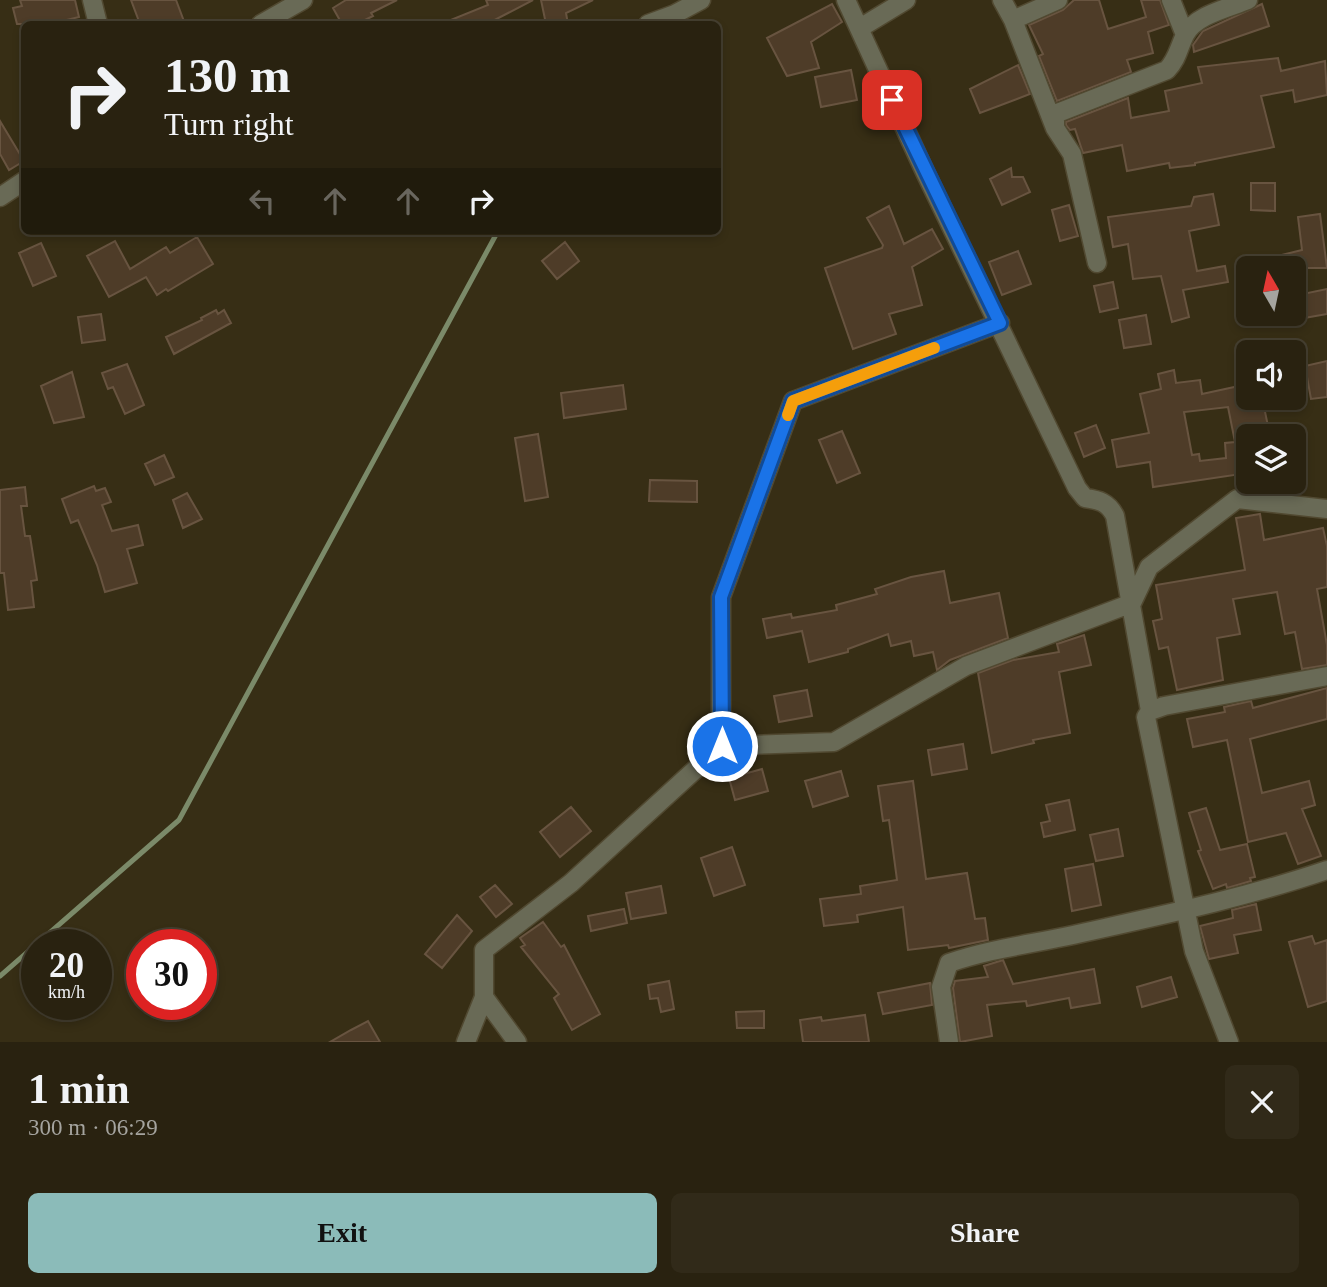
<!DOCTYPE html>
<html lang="en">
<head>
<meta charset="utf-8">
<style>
  body { margin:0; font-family:"Times New Roman",serif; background:#312a19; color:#f1f3f6; height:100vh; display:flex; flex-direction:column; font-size:26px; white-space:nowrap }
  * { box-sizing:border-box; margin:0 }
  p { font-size:23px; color:#a5a49f }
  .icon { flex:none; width:38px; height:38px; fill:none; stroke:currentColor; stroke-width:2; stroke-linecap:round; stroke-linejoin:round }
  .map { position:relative; height:1042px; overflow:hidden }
  .drawer { display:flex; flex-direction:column; background:#292210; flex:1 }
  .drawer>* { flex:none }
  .banner { position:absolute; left:21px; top:21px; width:700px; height:214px; border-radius:10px; box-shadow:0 4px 10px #0003,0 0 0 2px #453f30; background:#292210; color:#f1f3f6; overflow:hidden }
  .needle { width:46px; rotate:351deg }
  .tools { position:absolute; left:1236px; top:256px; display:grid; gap:14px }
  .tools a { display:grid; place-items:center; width:70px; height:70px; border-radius:10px; background:#292210; box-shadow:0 4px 10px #0003,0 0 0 2px #453f30; font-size:35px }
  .speed { position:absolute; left:21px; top:929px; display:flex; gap:14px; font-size:35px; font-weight:700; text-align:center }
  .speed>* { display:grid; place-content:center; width:91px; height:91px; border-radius:50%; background:#292210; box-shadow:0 4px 10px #0003,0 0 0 2px #453f30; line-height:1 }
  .speed small { font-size:18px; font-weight:400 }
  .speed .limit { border:10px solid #d22; background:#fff; color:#111 }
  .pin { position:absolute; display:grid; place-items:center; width:60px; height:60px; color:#fff; margin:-30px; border-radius:14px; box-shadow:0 4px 10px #0006 }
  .me { position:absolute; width:77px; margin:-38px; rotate:0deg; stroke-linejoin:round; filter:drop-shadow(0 0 5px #0008) }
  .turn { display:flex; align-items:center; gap:24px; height:147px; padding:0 28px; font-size:32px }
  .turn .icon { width:91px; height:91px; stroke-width:2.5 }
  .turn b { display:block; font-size:49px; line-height:60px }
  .lanes { display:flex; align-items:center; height:66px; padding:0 28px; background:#0003; justify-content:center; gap:35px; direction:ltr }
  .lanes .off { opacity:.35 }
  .round { display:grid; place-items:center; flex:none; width:74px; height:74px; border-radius:10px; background:#312a19 }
  .head { display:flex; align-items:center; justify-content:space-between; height:119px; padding:0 28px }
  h1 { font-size:42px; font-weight:800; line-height:52px }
  .primary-button { display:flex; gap:14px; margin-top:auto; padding:14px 28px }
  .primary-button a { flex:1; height:80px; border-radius:10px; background:#8bbbb9; color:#111; font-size:28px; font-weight:800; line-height:80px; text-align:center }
  .primary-button a+a { background:#312a19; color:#f1f3f6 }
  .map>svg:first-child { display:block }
</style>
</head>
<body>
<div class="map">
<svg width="1327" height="1042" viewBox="0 0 1327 1042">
  <rect width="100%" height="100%" fill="#372e15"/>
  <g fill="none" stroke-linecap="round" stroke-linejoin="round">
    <path stroke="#7b8a69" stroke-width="5" d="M 0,976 L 179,820 L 498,231"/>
  </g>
  <path fill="#4e3c28" stroke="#685440" stroke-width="2" fill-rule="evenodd" d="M 20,0 L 75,0 L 79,17 L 50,24 L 17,24 L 13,8 L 22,6 Z
    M 131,0 L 176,0 L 185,24 L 140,24 Z
    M 346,0 L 397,0 L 371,13 L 373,16 L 357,24 L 342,24 L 333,8 Z
    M 486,0 L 533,0 L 487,24 L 441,24 L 488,5 Z
    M 541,0 L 593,0 L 566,13 L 568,24 L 546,24 Z
    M 1074,0 L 1099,0 L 1108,29 L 1146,17 L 1141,0 L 1160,0 L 1169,25 L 1148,32 L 1153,53 L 1127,60 L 1131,72 L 1057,101 L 1039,56 L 1043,54 L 1029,25 L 1063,10 Z
    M 832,4 L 842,22 L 811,42 L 819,68 L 787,76 L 767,38 Z
    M 1262,4 L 1269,26 L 1194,52 L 1193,45 L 1203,31 Z
    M 1278,58 L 1281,71 L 1325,61 L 1327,95 L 1295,102 L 1293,90 L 1261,96 L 1274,147 L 1195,163 L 1195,165 L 1170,168 L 1169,163 L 1127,171 L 1122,145 L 1083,153 L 1075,129 L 1070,130 L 1066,125 L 1066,122 L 1128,98 L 1131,118 L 1169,111 L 1165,91 L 1202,83 L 1198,67 Z
    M 1018,65 L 1030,94 L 980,113 L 970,89 Z
    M 851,70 L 857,100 L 821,107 L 815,77 Z
    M 0,121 L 24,161 L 9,170 L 0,154 Z
    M 1011,168 L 1012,177 L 1023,177 L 1030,192 L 1002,205 L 990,179 Z
    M 1251,183 L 1275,183 L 1275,211 L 1251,210 Z
    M 1213,194 L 1219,225 L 1189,231 L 1197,271 L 1225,266 L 1228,282 L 1183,290 L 1189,317 L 1172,322 L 1161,276 L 1133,279 L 1128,244 L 1113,247 L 1108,217 L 1191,206 L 1194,197 Z
    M 1069,205 L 1078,236 L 1060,241 L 1052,210 Z
    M 889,206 L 904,244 L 932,229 L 943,249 L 912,267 L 922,305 L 889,314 L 896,334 L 853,349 L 825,268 L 882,248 L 883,245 L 867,218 Z
    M 1320,214 L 1327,268 L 1253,268 L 1253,262 L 1302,250 L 1298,217 Z
    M 197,237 L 213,264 L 168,291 L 166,289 L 157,295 L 146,277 L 109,297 L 87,256 L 115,241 L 130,269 L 166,247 L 170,253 Z
    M 565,242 L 579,261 L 557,279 L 542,261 Z
    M 41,243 L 56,276 L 33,286 L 19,253 Z
    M 1018,251 L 1031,284 L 1002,295 L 989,262 Z
    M 1113,282 L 1118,308 L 1100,312 L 1094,286 Z
    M 1327,289 L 1327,314 L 1293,320 L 1293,296 Z
    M 216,310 L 218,314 L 224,310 L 231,323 L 174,354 L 166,337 L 202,320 L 201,318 Z
    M 101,314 L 105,340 L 82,343 L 78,317 Z
    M 1146,315 L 1151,344 L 1124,348 L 1119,320 Z
    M 1327,361 L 1327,397 L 1311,399 L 1305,366 Z
    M 127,364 L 144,405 L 125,414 L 113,387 L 108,389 L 102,373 Z
    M 1174,370 L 1176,383 L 1200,380 L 1202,394 L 1248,384 L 1248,397 L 1262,397 L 1270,436 L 1248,436 L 1248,473 L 1153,487 L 1150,462 L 1117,467 L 1112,440 L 1149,433 L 1140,394 L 1161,389 L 1158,374 ZM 1228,407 L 1235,442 L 1225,443 L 1226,458 L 1200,461 L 1199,454 L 1192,455 L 1184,412 Z
    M 72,372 L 84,417 L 54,423 L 41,386 Z
    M 623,385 L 626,409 L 564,418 L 561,393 Z
    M 1096,425 L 1105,448 L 1084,457 L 1075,433 Z
    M 842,431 L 860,473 L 837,483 L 819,440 Z
    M 538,434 L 548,497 L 525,501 L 515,438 Z
    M 164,455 L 174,477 L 155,485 L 145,464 Z
    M 650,480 L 697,481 L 697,502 L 649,501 Z
    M 94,486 L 96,491 L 105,488 L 111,502 L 102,505 L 112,531 L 138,525 L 143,545 L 127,549 L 137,583 L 105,592 L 97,565 L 78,520 L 71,523 L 62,499 Z
    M 25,487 L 27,506 L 21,506 L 25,536 L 30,536 L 37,580 L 31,581 L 34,607 L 8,610 L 4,573 L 0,573 L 0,490 Z
    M 187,493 L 202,519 L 183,528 L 173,500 Z
    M 1260,514 L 1264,540 L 1323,528 L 1327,546 L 1327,587 L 1317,589 L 1327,645 L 1327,665 L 1302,669 L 1295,632 L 1285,634 L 1277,592 L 1233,599 L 1240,634 L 1217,638 L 1223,680 L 1177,690 L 1168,647 L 1159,649 L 1153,621 L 1162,619 L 1156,585 L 1245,570 L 1236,518 Z
    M 944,571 L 950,603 L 999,593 L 1008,638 L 950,660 L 937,670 L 933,652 L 914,656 L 911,641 L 891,646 L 888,634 L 848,649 L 848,652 L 809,662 L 802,631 L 767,638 L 763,619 L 791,614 L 792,618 L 837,610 L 836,605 L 877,594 L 875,589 L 911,577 Z
    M 1084,635 L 1091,665 L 1059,672 L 1070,733 L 1033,740 L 1034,743 L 992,753 L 978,673 L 1013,660 L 1059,652 L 1057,644 Z
    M 1327,688 L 1327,719 L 1250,739 L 1262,793 L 1309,781 L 1315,805 L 1302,809 L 1321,856 L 1298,864 L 1286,833 L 1248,842 L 1227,740 L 1193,747 L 1187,719 L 1225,712 L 1224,707 L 1251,701 L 1253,708 Z
    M 807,690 L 812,716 L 779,722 L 774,696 Z
    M 963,744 L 967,769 L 932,775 L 928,750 Z
    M 762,769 L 768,791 L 735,800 L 729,778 Z
    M 841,771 L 848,796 L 813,807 L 805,781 Z
    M 913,781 L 926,879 L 967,873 L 975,919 L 985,918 L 988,940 L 949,948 L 948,945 L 908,950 L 903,907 L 857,915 L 858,922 L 824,926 L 820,899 L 861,894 L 860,886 L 897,880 L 889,820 L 883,821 L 878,786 Z
    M 1069,800 L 1075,830 L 1044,837 L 1041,823 L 1050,821 L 1046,805 Z
    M 571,807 L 591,831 L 560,857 L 540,832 Z
    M 1206,808 L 1220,850 L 1247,844 L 1255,877 L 1250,878 L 1251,881 L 1227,888 L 1226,884 L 1213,889 L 1198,851 L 1201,850 L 1189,813 Z
    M 1118,829 L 1123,856 L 1096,861 L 1090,835 Z
    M 732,847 L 745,885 L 714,896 L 701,858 Z
    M 1093,864 L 1101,905 L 1072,911 L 1065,869 Z
    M 495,885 L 512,904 L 496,917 L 480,897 Z
    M 661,886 L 666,913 L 631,919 L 626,893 Z
    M 1256,904 L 1261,930 L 1234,935 L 1238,953 L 1209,959 L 1200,926 L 1233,918 L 1232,910 Z
    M 624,909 L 627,923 L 591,931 L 588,916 Z
    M 457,915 L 472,931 L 442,968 L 425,954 Z
    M 543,922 L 561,947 L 564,945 L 600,1014 L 572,1030 L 554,998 L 559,994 L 521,947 L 525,945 L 520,938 Z
    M 1312,936 L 1315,944 L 1327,940 L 1327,1001 L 1308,1007 L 1289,942 Z
    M 1003,960 L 1013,984 L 1094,969 L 1100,1003 L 1071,1008 L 1069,998 L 1027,1006 L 1026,1001 L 987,1005 L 992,1036 L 960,1042 L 953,988 L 955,981 L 988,977 L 984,966 Z
    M 1171,977 L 1177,997 L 1142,1007 L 1137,987 Z
    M 669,981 L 674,1009 L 661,1012 L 658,998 L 650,999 L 648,985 Z
    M 930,983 L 932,1005 L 883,1014 L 878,993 Z
    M 764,1011 L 764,1028 L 737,1028 L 736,1012 Z
    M 865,1015 L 869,1042 L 803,1042 L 800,1020 L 821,1017 L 822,1021 Z
    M 368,1021 L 380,1042 L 330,1042 L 351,1030 Z"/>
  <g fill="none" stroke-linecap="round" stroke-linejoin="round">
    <g stroke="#514931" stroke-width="21">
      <path id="minor" d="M 92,0 L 98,24
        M 846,0 L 925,172 L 1077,488 L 1085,498 C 1099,500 1108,502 1115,516 L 1150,711
        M 1002,0 L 1013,20 L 1055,128
        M 1171,0 L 1185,35
        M 1013,20 L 1058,0
        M 261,24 L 303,0
        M 648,24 L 675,14 L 701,0
        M 860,28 L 906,0
        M 0,197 L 24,181
        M 1097,263 L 1072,154 L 1055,128 L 1055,114 L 1167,70 C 1178,58 1178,49 1185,35 C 1195,15 1229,8 1248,0
        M 721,746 L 834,742 L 966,666 L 1132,603 L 1149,567 L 1237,499 L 1327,509
        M 484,997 L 517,1042
        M 466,1042 L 484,997 L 484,950 L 571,883 L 721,746 L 721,597 L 793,401 L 1000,323
        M 949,1042 L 941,987 L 949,963 C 989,949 1032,944 1073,935 C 1158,916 1245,898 1327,870
        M 1229,1042 L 1194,951 L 1146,717 L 1150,711 L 1164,706 L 1327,676"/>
    </g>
    <use href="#minor" stroke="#696a56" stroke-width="18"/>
  </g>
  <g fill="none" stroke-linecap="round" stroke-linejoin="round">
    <g stroke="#114b97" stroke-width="18">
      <path id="route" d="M 722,746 L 721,597 L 793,401 L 1000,323 L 892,100"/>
    </g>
    <use href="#route" stroke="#1a73e8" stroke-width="12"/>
    <path stroke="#f59e0b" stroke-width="12" d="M 788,415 L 793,401 L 934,348"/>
  </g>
</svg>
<div class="tools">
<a><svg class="needle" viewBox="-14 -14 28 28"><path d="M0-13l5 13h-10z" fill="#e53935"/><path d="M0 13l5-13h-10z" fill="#a5a49f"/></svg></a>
<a><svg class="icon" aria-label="sound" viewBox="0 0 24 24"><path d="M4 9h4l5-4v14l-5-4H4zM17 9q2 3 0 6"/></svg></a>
<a><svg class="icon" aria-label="layers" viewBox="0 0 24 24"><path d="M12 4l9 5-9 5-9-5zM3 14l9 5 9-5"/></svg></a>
</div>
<div class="speed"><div>20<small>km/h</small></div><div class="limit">30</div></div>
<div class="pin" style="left:892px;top:100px;background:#d93025"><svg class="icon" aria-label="arrive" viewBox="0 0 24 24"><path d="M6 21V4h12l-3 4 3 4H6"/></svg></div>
<svg class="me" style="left:722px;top:746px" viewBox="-20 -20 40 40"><circle r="17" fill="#1a73e8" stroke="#fff" stroke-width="3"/><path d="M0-11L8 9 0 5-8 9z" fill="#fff"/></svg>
<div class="banner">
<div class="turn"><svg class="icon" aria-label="right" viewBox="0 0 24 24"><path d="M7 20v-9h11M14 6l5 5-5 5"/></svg><div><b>130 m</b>Turn right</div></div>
<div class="lanes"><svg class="icon off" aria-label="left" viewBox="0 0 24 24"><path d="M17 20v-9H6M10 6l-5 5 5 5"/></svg><svg class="icon off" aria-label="ahead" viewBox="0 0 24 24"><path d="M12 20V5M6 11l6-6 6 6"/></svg><svg class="icon off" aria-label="ahead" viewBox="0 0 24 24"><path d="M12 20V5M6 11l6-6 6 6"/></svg><svg class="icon" aria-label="right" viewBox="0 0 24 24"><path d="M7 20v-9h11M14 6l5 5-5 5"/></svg></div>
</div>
</div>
<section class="drawer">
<div class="head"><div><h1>1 min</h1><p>300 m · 06:29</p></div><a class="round"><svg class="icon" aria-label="close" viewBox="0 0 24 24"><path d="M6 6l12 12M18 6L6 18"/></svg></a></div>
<div class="primary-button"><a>Exit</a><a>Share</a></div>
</section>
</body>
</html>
